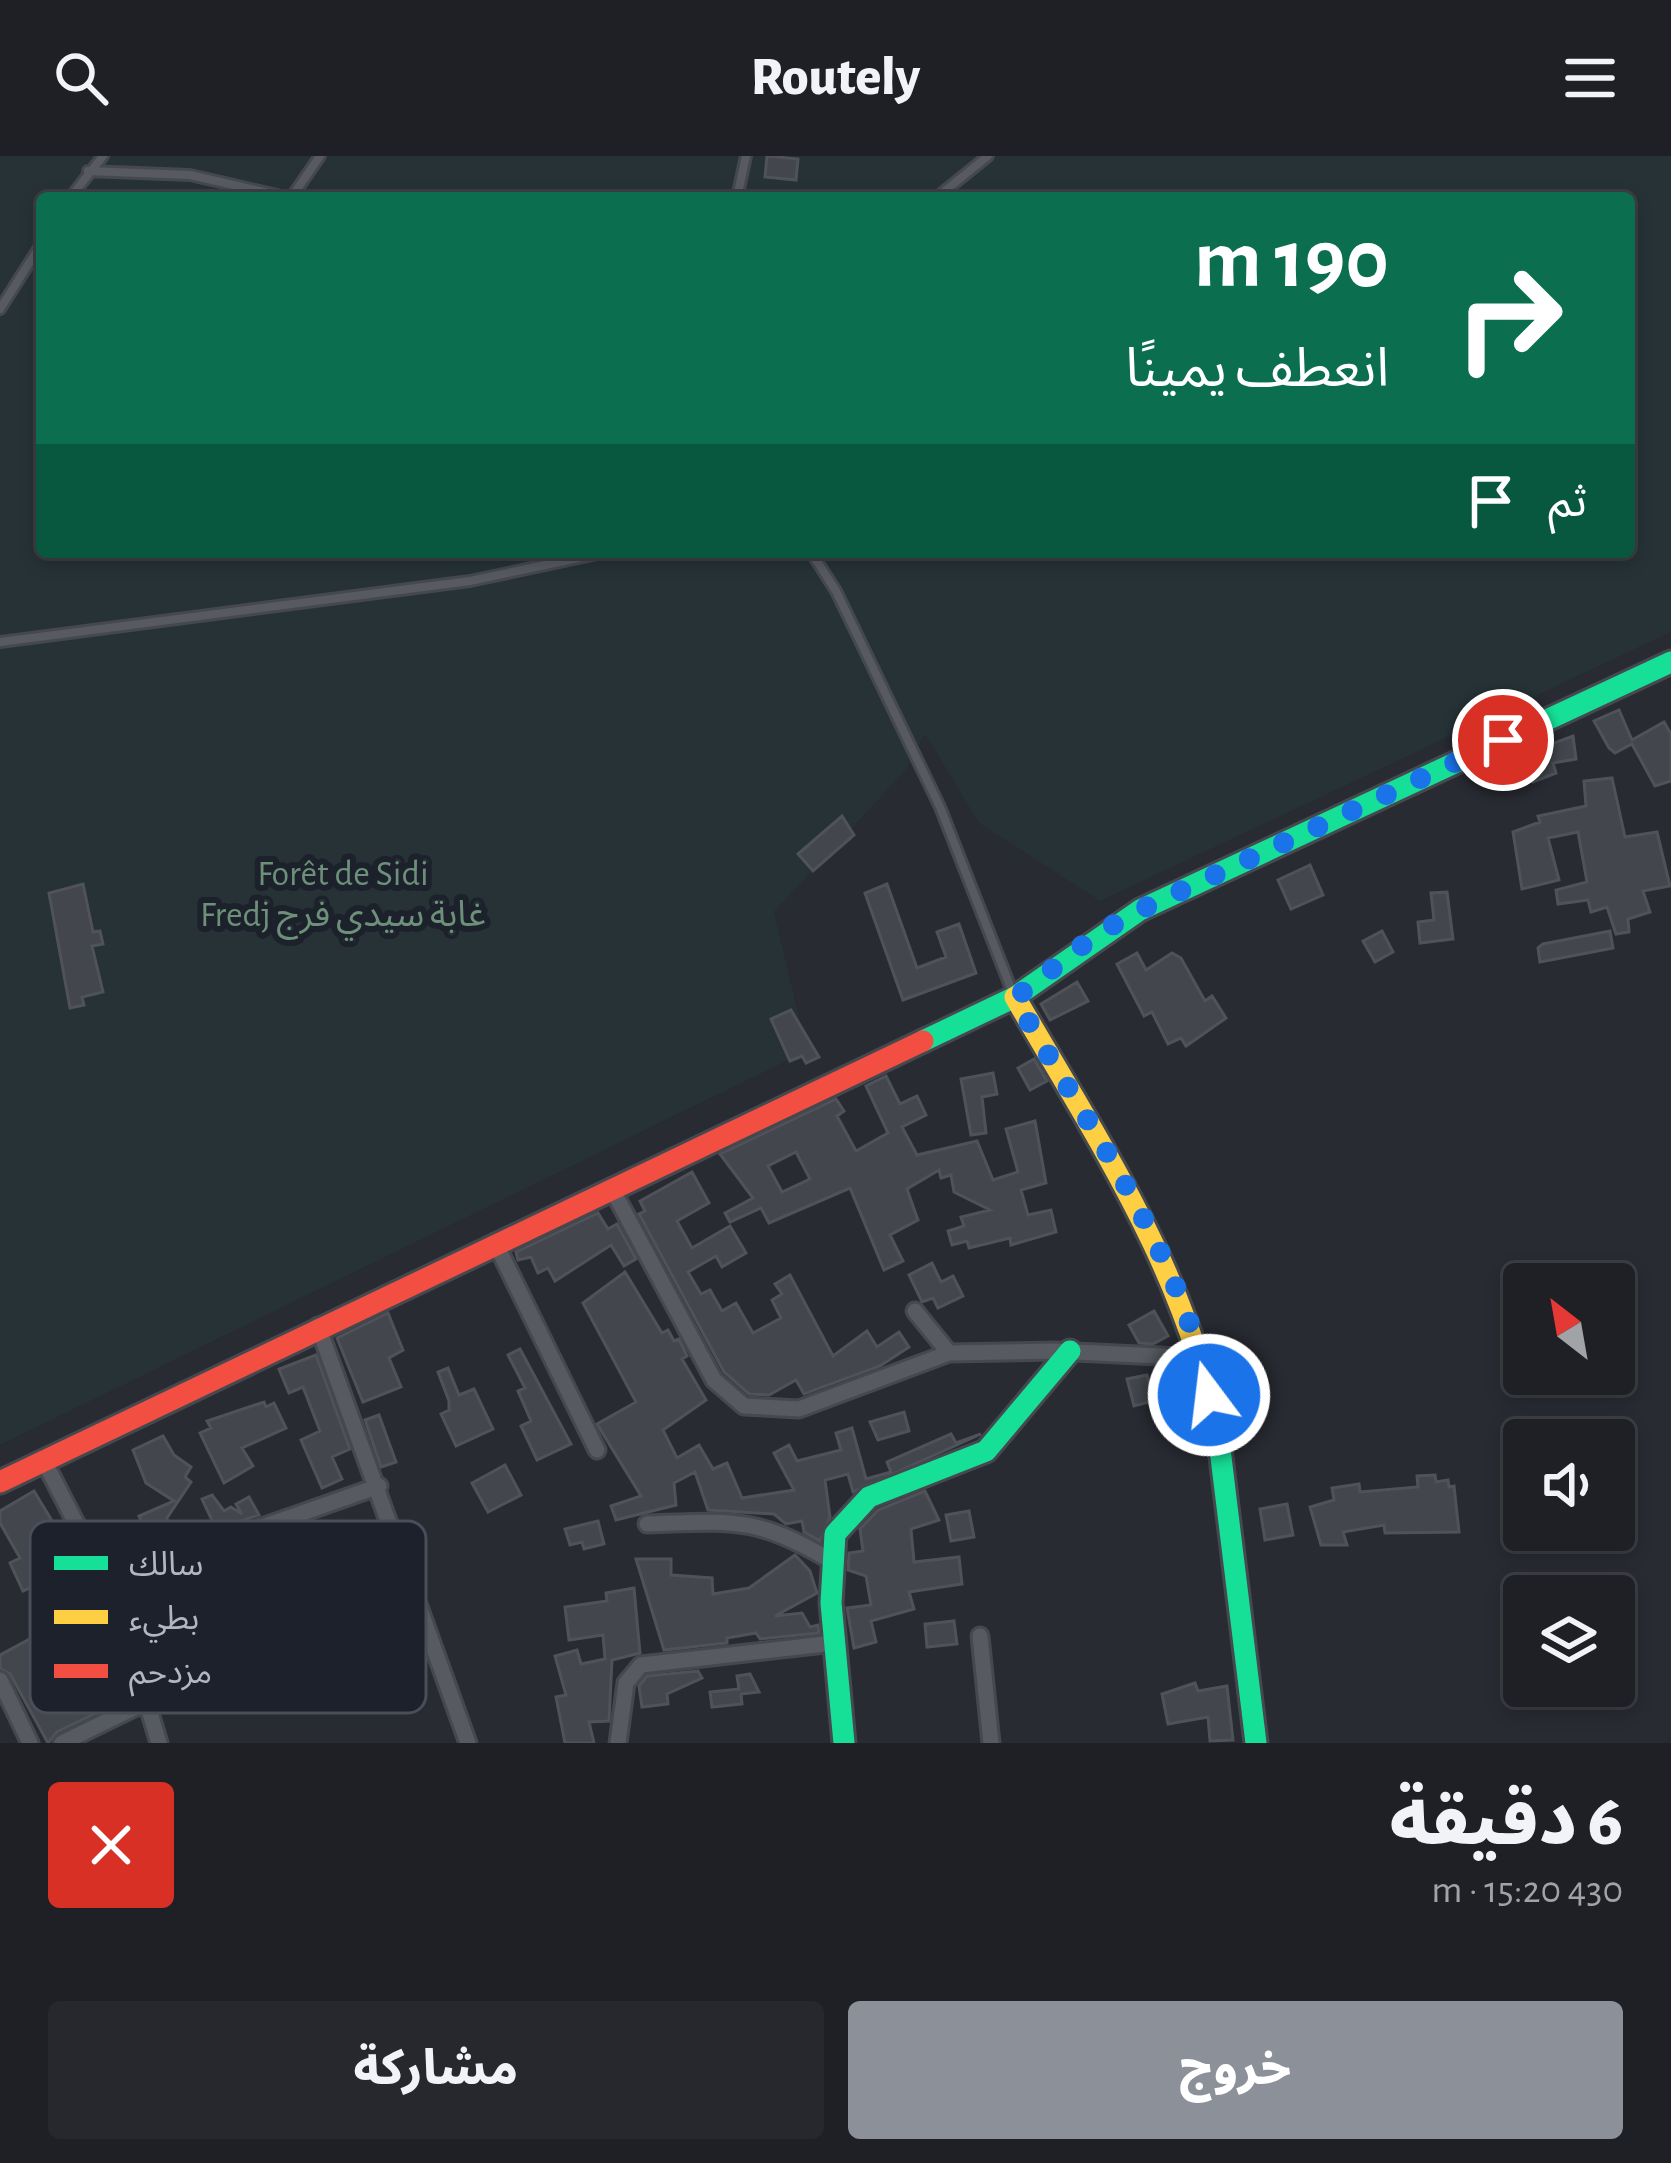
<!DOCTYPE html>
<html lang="ar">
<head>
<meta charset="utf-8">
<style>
  body { margin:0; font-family:"Alegreya Sans","Noto Sans Arabic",sans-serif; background:#26282e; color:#f1f3f6; direction:rtl; height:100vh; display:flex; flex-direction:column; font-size:45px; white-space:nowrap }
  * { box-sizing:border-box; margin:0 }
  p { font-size:39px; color:#a1a3a7 }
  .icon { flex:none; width:66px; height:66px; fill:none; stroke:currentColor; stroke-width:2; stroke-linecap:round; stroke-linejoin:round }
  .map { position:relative; height:1587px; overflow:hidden; direction:ltr }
  .panel { display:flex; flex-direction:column; background:#1e2026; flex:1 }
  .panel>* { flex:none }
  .guide { position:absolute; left:36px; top:36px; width:1599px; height:366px; border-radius:12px; box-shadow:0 6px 18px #0003,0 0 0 3px #3c3e43; direction:rtl; background:#0b6e4f; color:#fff; overflow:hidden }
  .needle { width:78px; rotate:329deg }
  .buttons { position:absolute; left:1503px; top:1107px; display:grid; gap:24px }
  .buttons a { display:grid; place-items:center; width:132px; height:132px; border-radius:12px; background:#1e2026; box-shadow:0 6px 18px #0003,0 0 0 3px #3c3e43; font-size:60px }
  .pin { position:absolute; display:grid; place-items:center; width:102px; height:102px; color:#fff; margin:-51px; border:6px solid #fff; border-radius:50%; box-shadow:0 3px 12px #0007 }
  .me { position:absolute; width:132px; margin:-66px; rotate:345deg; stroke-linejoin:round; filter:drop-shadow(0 0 9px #0008) }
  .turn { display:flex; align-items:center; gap:42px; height:252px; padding:0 48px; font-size:54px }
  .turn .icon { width:156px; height:156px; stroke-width:2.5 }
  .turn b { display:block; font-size:84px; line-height:102px }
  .then { display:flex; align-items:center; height:114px; padding:0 48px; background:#0003; gap:24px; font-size:45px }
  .round { display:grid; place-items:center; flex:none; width:126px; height:126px; border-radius:12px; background:#26282e }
  .overview { display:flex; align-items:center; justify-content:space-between; height:204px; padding:0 48px }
  h1 { font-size:72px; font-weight:800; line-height:90px }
  .primary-button { display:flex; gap:24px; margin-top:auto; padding:24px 48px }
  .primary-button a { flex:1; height:138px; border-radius:12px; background:#8c9099; color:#fff; font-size:48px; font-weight:800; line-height:138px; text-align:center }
  .primary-button a+a { background:#26282e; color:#f1f3f6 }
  header { display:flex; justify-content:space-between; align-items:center; height:156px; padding:0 48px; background:#1e2026; font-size:54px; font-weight:800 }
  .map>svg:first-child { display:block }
</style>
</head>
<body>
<header><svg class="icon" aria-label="menu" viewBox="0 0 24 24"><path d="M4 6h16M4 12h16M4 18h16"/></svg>Routely<svg class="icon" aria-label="search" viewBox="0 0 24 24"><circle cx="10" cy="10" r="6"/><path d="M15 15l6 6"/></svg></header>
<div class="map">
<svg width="1671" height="1587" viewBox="0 0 1671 1587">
  <rect width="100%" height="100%" fill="#282b32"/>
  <path fill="#263236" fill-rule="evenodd" d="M 0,0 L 1671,0 L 1671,476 L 1100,745 L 979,667 L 925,578 L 906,614 L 774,756 L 807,895 L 0,1289 ZM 42,42 L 1629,42 L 1629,396 L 42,396 Z"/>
  <path fill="#43464d" stroke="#4f5359" stroke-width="3" fill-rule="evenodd" d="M 767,0 L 798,3 L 796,24 L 765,21 Z
    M 1619,554 L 1632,584 L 1664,566 L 1671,578 L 1671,625 L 1655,630 L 1632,588 L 1615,597 L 1609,592 L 1594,565 Z
    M 1573,580 L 1576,603 L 1553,607 L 1556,617 L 1533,626 L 1524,598 Z
    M 1612,622 L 1625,681 L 1657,676 L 1670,730 L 1643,735 L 1650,756 L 1628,763 L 1629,776 L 1616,778 L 1607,751 L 1591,756 L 1588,744 L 1558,748 L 1556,734 L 1587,726 L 1578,676 L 1548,682 L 1559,724 L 1522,733 L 1513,676 L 1540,666 L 1538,660 L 1586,650 L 1584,625 Z
    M 842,660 L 854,679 L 813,715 L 798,698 Z
    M 1310,709 L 1323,739 L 1291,753 L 1278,724 Z
    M 83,728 L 93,776 L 100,775 L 103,788 L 92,790 L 103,836 L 82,841 L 84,849 L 70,852 L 49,737 Z
    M 887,728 L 917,812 L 946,801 L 937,776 L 959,768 L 976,817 L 903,844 L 865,737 Z
    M 1447,736 L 1453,783 L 1420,787 L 1418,766 L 1434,764 L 1431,737 Z
    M 1382,775 L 1393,796 L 1375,806 L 1363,785 Z
    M 1610,775 L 1613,792 L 1540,806 L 1538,792 L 1543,788 Z
    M 1137,797 L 1146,814 L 1172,797 L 1181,802 L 1205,845 L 1212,840 L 1226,862 L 1186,890 L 1181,882 L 1168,888 L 1152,856 L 1144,860 L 1117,808 Z
    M 1077,826 L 1088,845 L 1050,864 L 1041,848 Z
    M 791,854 L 819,901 L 806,907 L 802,900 L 790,905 L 771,863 Z
    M 1034,903 L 1047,925 L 1030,934 L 1018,912 Z
    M 993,917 L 997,938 L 982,941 L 986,977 L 971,979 L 961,923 Z
    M 886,920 L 900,948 L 917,940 L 926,959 L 902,971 L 917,999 L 977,985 L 993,1024 L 1018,1016 L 1006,973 L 1035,965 L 1046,1027 L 1021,1034 L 1028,1059 L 1051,1054 L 1056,1076 L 1011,1089 L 1010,1082 L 969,1092 L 967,1085 L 952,1089 L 948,1075 L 964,1070 L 961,1061 L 990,1054 L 954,1036 L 951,1019 L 941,1022 L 939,1014 L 907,1033 L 918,1064 L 890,1079 L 903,1105 L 884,1114 L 850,1032 L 769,1067 L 761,1052 L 730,1066 L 725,1057 L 753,1042 L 720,998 L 836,943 L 844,955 L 837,960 L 856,995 L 888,977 L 866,930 ZM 796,996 L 810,1023 L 782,1036 L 768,1010 Z
    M 692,1016 L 709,1047 L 677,1065 L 692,1092 L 730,1070 L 746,1097 L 722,1111 L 716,1100 L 688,1116 L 701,1138 L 710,1134 L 722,1155 L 736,1147 L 753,1177 L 781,1162 L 772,1144 L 782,1138 L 775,1128 L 790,1119 L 833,1200 L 867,1175 L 877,1191 L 899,1176 L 909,1191 L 880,1210 L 804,1238 L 796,1224 L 769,1239 L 749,1238 L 724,1216 L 639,1058 L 645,1055 L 640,1045 Z
    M 598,1057 L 608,1073 L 617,1068 L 636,1103 L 624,1110 L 611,1089 L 555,1125 L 548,1112 L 538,1117 L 531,1101 L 518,1104 L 516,1096 Z
    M 932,1107 L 941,1126 L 953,1120 L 963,1140 L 938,1152 L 933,1142 L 922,1146 L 909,1119 Z
    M 625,1116 L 662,1177 L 668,1174 L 674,1185 L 679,1183 L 687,1200 L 682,1203 L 706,1244 L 663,1274 L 677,1302 L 699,1289 L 713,1313 L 727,1307 L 742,1342 L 794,1334 L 774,1297 L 789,1289 L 797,1305 L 841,1294 L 836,1277 L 852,1272 L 866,1323 L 891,1316 L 887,1306 L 951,1278 L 956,1287 L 981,1278 L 853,1336 L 848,1318 L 825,1324 L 830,1361 L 820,1385 L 804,1376 L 802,1365 L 786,1368 L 774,1358 L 708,1354 L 695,1316 L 674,1327 L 676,1349 L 616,1364 L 611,1350 L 641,1340 L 597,1268 L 636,1246 L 583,1147 Z
    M 1154,1155 L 1168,1180 L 1153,1188 L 1139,1187 L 1129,1169 Z
    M 388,1157 L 403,1194 L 389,1202 L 401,1231 L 363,1246 L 337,1182 Z
    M 520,1193 L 571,1288 L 537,1304 L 521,1270 L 531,1265 L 518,1235 L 525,1232 L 508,1199 Z
    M 316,1199 L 350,1293 L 332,1301 L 342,1323 L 322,1332 L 301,1284 L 320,1275 L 303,1231 L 289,1237 L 279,1213 Z
    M 448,1212 L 459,1239 L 474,1233 L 493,1273 L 456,1290 L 441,1258 L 449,1254 L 449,1245 L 438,1216 Z
    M 1147,1219 L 1153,1245 L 1134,1250 L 1127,1223 Z
    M 264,1246 L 266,1251 L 274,1247 L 286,1272 L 242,1292 L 253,1310 L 224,1327 L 200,1277 L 211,1272 L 207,1265 Z
    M 904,1256 L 909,1275 L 878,1284 L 870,1266 Z
    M 379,1259 L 396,1306 L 381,1311 L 365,1264 Z
    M 163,1280 L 174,1299 L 191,1311 L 185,1321 L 191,1326 L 167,1362 L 171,1390 L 154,1396 L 139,1360 L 174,1345 L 146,1327 L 133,1294 Z
    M 505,1309 L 521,1339 L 488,1356 L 472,1327 Z
    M 1435,1319 L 1436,1326 L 1448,1324 L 1449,1331 L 1454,1330 L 1459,1376 L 1385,1377 L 1384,1369 L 1343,1376 L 1347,1389 L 1321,1389 L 1310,1351 L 1334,1344 L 1332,1332 L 1359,1328 L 1360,1336 L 1418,1331 L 1417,1320 Z
    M 34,1335 L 89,1426 L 70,1436 L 84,1462 L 92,1458 L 123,1516 L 110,1522 L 123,1544 L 57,1576 L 48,1587 L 10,1518 L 0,1512 L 0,1499 L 52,1471 L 32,1431 L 23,1435 L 10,1407 L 20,1402 L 0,1367 L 0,1355 ZM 79,1516 L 93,1543 L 69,1556 L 55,1530 Z
    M 925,1335 L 939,1364 L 911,1373 L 914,1406 L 959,1401 L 962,1428 L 909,1436 L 914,1453 L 871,1465 L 876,1486 L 854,1492 L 847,1452 L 871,1449 L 866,1420 L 848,1414 L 849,1397 L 863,1395 L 860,1373 L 878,1354 Z
    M 212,1339 L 224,1355 L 231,1351 L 242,1358 L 236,1348 L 249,1341 L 259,1359 L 216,1373 L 202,1343 Z
    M 1287,1348 L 1293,1379 L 1265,1384 L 1260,1353 Z
    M 969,1355 L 974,1381 L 951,1385 L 946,1359 Z
    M 598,1365 L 604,1388 L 584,1393 L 582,1386 L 570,1389 L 565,1373 Z
    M 795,1399 L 810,1415 L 817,1437 L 775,1460 L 802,1457 L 810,1471 L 818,1469 L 819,1477 L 760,1483 L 756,1477 L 727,1482 L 727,1487 L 664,1494 L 636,1403 L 671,1403 L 671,1419 L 712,1422 L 713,1438 L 749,1432 Z
    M 634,1432 L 640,1497 L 612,1504 L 609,1565 L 589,1566 L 594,1587 L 565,1587 L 556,1541 L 566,1539 L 555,1500 L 577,1494 L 581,1508 L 605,1503 L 603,1479 L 569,1484 L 565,1451 L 607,1445 L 606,1437 Z
    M 954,1465 L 957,1488 L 927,1491 L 925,1468 Z
    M 698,1515 L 702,1522 L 667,1538 L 668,1548 L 642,1551 L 639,1530 L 647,1520 Z
    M 750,1518 L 759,1536 L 741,1538 L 742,1548 L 712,1551 L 710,1536 L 739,1533 L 737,1520 Z
    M 1195,1527 L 1198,1535 L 1227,1530 L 1233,1584 L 1210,1585 L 1208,1561 L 1168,1568 L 1162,1538 Z"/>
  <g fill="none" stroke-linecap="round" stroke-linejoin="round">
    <g stroke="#45484f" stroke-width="14">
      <path id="lane" d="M 88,15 L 190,19 L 290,42
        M 70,42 L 103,0
        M 291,42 L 320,0
        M 737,42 L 746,0
        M 936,42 L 988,0
        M 0,153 L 42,87
        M 811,396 L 836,435 L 940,651 L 1014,840
        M 0,486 L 470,425 L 607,396"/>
    </g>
    <g stroke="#45484f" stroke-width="21">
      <path id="street" d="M 611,1031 L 714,1224 L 744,1250 L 799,1253 L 949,1197
        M 495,1086 L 597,1294
        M 915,1155 L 949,1197 L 1054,1195 L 1202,1202
        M 318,1170 L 468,1587
        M 44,1305 L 117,1447 L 159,1587
        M 647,1368 C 733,1365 757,1360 833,1406
        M 106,1426 L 379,1330
        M 980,1480 L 991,1587
        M 0,1524 L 30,1587
        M 62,1587 L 146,1546
        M 618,1587 L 626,1527 L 641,1509 L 834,1487"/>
    </g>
    <g stroke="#45484f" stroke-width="27">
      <path id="fast" d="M 923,885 L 1015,841 L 1140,754 L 1671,506
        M 1219,1285 L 1256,1587
        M 844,1587 L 831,1447 L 835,1378 L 869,1341 L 986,1295 L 1070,1195"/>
    </g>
    <g stroke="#45484f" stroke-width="27">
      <path id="slow" d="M 1015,841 C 1098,985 1189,1119 1219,1285"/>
    </g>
    <g stroke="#45484f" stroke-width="27">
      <path id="jam" d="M 0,1326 L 923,885"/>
    </g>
    <use href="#lane" stroke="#575a61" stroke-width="8"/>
    <use href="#street" stroke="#575a61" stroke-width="15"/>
    <use href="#fast" stroke="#16e098" stroke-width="21"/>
    <use href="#slow" stroke="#ffcf43" stroke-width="21"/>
    <use href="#jam" stroke="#f24e42" stroke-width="21"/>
  </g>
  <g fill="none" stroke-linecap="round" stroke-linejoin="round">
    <path stroke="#1a73e8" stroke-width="21" stroke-dasharray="0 37.8" d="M 1209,1239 C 1182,1097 1085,966 1015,842 L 1097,778 L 1140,754 L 1503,584"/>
  </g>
  <g text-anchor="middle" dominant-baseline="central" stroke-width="12" stroke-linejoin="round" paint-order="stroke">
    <g font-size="36" fill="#6c9079" stroke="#1c212b">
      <text x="343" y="718">Forêt de Sidi<tspan x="343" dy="41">Fredj غابة سيدي فرج</tspan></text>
    </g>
  </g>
  <rect x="30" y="1365" width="396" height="192" rx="18" fill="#1c212b" stroke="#494e59" stroke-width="3"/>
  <rect x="54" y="1400" width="54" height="14" fill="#16e098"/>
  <rect x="54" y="1454" width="54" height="14" fill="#ffcf43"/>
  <rect x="54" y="1508" width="54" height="14" fill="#f24e42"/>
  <g font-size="33" fill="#b2b6c3">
    <text x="129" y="1419">سالك</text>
    <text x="129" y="1473">بطيء</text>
    <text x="129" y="1527">مزدحم</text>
  </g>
</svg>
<div class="buttons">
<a><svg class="needle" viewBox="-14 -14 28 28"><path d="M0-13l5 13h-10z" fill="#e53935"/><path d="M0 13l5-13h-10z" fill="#a1a3a7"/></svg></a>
<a><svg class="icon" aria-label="sound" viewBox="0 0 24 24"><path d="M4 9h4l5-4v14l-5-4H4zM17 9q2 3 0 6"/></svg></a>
<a><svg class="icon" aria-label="layers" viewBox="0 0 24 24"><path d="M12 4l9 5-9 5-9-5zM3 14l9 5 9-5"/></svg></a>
</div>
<div class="pin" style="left:1503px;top:584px;background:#d93025"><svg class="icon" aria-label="arrive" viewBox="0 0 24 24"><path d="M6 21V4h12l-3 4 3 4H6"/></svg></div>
<svg class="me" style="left:1209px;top:1239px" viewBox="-20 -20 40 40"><circle r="17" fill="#1a73e8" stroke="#fff" stroke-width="3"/><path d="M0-11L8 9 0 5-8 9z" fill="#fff"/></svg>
<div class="guide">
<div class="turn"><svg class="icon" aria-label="right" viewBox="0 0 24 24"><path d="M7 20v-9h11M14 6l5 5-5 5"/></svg><div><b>190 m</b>انعطف يمينًا</div></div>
<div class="then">ثم<svg class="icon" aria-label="arrive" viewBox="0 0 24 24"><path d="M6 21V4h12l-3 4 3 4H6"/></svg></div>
</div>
</div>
<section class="panel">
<div class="overview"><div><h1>6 دقيقة</h1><p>430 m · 15:20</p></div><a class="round" style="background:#d93025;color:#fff"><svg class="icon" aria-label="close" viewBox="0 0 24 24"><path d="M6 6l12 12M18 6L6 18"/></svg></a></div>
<div class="primary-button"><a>خروج</a><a>مشاركة</a></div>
</section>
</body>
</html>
